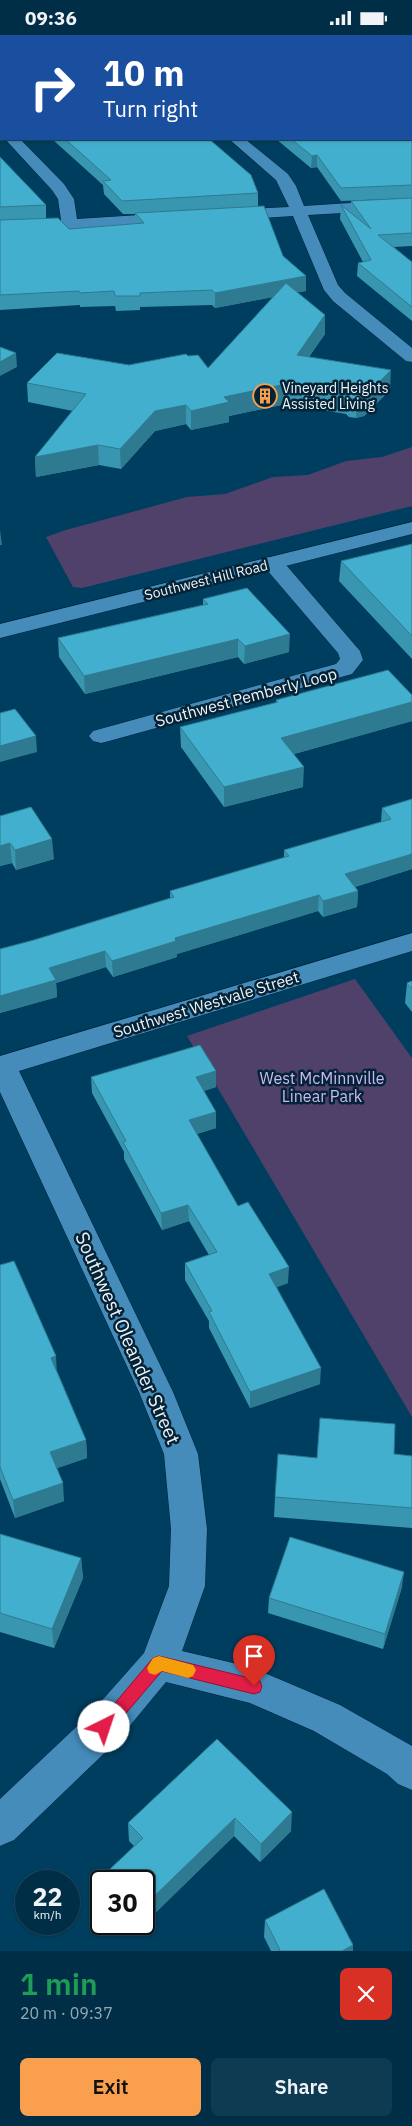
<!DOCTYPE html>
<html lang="en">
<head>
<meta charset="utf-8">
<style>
  body { margin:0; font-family:"IBM Plex Sans",sans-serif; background:#0e3a52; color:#f1f3f6; height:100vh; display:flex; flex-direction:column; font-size:19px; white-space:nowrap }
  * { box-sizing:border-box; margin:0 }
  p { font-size:16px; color:#95a8b4 }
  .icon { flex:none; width:28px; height:28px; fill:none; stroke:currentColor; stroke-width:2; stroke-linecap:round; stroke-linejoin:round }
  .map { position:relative; height:1916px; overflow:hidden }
  .details { display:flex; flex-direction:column; background:#002e47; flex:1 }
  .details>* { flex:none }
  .guide { position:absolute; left:0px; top:0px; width:412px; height:105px; box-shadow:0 1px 4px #0004,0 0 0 1px #224a60; background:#1a4fa0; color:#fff; overflow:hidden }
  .speed { position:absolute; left:15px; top:1835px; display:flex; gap:10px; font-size:25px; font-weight:700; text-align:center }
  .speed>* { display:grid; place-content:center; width:65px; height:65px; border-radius:50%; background:#002e47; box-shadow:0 1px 4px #0004,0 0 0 1px #224a60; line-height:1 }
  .speed small { font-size:12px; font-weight:400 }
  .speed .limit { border:2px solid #111; border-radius:8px; background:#fff; color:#111 }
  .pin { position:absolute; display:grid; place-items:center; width:42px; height:42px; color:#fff; margin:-51px -21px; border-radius:50% 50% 50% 0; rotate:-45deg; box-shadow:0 0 5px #0007 }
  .pin .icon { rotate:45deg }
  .me { position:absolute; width:55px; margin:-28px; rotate:41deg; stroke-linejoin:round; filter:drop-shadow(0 0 4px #0008) }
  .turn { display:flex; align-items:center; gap:18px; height:105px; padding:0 20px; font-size:22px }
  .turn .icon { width:65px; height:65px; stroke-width:2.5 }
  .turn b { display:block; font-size:35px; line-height:42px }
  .round { display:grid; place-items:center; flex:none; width:52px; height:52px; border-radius:8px; background:#0e3a52 }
  .headline { display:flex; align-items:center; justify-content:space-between; height:85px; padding:0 20px }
  h1 { font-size:30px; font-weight:600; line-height:38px; color:#1e9e55 }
  .cta { display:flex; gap:10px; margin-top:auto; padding:10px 20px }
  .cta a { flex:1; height:58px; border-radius:8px; background:#f99f4d; color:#111; font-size:20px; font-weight:600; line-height:58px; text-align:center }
  .cta a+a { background:#0e3a52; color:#f1f3f6 }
  .status { display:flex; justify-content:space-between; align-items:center; height:35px; padding:0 25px; background:#002e47; direction:ltr }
  .status svg { height:14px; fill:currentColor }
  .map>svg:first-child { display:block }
</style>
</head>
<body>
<div class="status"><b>09:36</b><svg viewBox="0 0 49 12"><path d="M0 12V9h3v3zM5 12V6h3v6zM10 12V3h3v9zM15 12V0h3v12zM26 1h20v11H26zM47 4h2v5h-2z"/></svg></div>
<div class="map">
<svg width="412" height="1916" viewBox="0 0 412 1916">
  <rect width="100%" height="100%" fill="#003e5f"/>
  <path fill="#50416a" d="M 412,412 L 412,471 L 82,553 L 73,552 L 46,502 L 66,495 L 187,462 L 225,459 L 273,442 L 308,440 L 346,426 L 382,422 Z
    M 355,944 L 412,1023 L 412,1382 L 187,1001 Z"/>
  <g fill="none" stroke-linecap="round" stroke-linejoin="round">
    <g stroke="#00233a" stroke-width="1">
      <path id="minor" d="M 411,64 L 412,64 L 412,73 L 411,73 Z
        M 5,104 L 20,104 L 64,149 L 74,164 L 77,184 L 171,178 L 177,180 L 179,183 L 177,186 L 171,188 L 0,198 L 0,188 L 61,185 L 58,164 L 52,155 Z
        M 229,104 L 245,104 L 288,139 L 296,151 L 304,171 L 412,164 L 412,174 L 308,180 L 338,250 L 345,258 L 412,313 L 412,327 L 406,326 L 333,266 L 324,255 L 293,181 L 229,185 L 223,183 L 221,180 L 223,177 L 229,175 L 289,172 L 276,145 Z
        M 272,522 L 280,523 L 360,616 L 363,625 L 352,639 L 109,706 L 101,708 L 93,706 L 89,701 L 93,696 L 336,629 L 340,624 L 338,618 L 261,528 L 264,523 Z
        M 412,898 L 412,916 L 19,1036 L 173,1357 L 198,1419 L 207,1494 L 205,1551 L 182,1616 L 254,1633 L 267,1639 L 340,1670 L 412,1711 L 412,1755 L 398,1749 L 387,1739 L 314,1696 L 250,1668 L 166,1647 L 118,1705 L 14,1805 L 0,1811 L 0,1764 L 90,1679 L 144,1618 L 169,1551 L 171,1494 L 164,1419 L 139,1357 L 0,1057 L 0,1021 Z"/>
    </g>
    <g stroke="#00233a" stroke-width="1">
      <path id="tertiary" d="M 412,487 L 412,499 L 0,603 L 0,589 Z"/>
    </g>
    <use href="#minor" fill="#458cbb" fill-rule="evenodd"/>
    <use href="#tertiary" fill="#458cbb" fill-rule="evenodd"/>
  </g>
  <path fill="#3996b1" d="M 0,0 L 412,0 L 412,44 L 411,43 L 411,1 L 1,1 L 1,55 L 0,54 Z
    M 412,81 L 412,163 L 341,166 L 317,132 L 311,133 L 276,104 L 411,104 Z
    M 52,104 L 209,104 L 258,158 L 258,171 L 283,221 L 306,241 L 306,256 L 297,257 L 325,299 L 309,322 L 390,355 L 364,381 L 356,383 L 349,382 L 346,379 L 286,369 L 229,381 L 229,387 L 191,395 L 186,389 L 155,396 L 121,434 L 99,430 L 36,442 L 35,422 L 73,376 L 28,367 L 27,348 L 129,330 L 188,321 L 208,333 L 273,262 L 215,273 L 212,270 L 140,272 L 140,275 L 116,276 L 115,271 L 80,272 L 80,270 L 0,275 L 0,122 L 46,170 L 46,183 L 69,194 L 135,189 L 135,179 L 123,179 L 104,159 L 103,150 Z
    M 412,163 L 412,211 L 394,212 L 412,227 L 412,286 L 357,241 L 358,228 L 363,227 L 340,184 L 341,170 L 350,178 L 351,166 Z
    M 412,509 L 412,624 L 339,546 L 341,526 Z
    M 203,564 L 289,617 L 244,629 L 238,622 L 85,659 L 59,622 L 58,603 L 203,570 Z
    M 412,660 L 412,686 L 294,719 L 303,752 L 224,772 L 181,712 L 180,692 L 276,668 L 276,665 Z
    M 412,764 L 412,834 L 355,852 L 358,856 L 357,872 L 323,882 L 318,876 L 177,919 L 177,922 L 113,942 L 106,932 L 56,948 L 57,962 L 0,978 L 0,914 L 34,905 L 170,863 L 170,856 L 284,823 L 284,815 L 381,787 L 382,773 Z
    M 0,781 L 54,824 L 16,835 L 12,828 L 0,831 Z
    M 412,946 L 412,977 L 405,968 L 407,948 Z
    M 216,1036 L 216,1052 L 204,1056 L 216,1093 L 197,1099 L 238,1171 L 288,1248 L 277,1252 L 320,1349 L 250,1373 L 209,1293 L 209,1286 L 185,1245 L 185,1228 L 209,1220 L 189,1186 L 162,1195 L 124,1124 L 124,1117 L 92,1058 L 91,1042 Z
    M 0,1230 L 57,1336 L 86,1405 L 87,1423 L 57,1433 L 64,1466 L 15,1483 L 0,1444 Z
    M 394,1419 L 412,1421 L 412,1493 L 274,1482 L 275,1462 Z
    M 0,1499 L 81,1523 L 83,1543 L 54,1613 L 0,1597 Z
    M 402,1552 L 383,1614 L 268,1578 L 269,1563 Z
    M 217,1704 L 291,1796 L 260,1827 L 234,1801 L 143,1890 L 142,1889 L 144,1889 L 144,1846 L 109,1846 L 108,1836 L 134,1811 L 129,1806 L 128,1788 Z
    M 265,1885 L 353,1910 L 353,1916 L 271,1916 L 264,1902 Z"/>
  <path fill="#2e7a90" d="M 317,120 L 317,132 L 311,133 L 312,121 Z
    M 306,241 L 306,256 L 215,273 L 215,258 Z
    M 325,280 L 325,299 L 296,339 L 297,320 Z
    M 16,318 L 17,332 L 0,341 L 0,327 Z
    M 391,335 L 390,355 L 364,381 L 356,383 L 357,364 Z
    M 286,349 L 286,369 L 229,381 L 229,387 L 191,395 L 191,376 L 224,362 Z
    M 186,370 L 186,389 L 155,396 L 121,434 L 120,414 L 155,376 Z
    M 98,410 L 99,430 L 36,442 L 35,422 Z
    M 0,495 L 2,510 L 0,510 Z
    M 290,599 L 289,617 L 244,629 L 245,611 Z
    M 238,604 L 238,622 L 85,659 L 84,641 Z
    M 412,667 L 412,686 L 280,723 L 281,703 Z
    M 36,701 L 37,717 L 0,727 L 0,711 Z
    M 304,732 L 303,752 L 224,772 L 224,752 Z
    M 52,804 L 54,824 L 16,835 L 15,815 Z
    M 10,808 L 12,828 L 0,831 L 0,811 Z
    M 412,819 L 412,834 L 344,855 L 345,839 Z
    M 358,856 L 357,872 L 323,882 L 323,866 Z
    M 319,860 L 318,876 L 177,919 L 177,922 L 113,942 L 112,926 L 175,903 Z
    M 105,916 L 106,932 L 56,948 L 57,962 L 0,978 L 0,961 L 49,933 Z
    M 216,1036 L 216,1052 L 196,1058 L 196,1042 Z
    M 216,1077 L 216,1093 L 189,1101 L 189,1085 Z
    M 188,1170 L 189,1186 L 162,1195 L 161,1178 Z
    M 289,1232 L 288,1248 L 269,1255 L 269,1239 Z
    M 56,1321 L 57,1340 L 51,1323 Z
    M 321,1333 L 320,1349 L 250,1373 L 250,1357 Z
    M 86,1405 L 87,1423 L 52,1435 L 50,1417 Z
    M 63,1448 L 64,1466 L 15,1483 L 13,1465 Z
    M 81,1523 L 83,1543 L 54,1613 L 52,1594 Z
    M 404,1537 L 402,1552 L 383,1614 L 385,1599 Z
    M 292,1777 L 291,1796 L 260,1827 L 261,1809 Z
    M 235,1783 L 234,1801 L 143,1890 L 144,1871 Z
    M 353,1910 L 353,1916 L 342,1916 Z"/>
  <path fill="#42afce" stroke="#2e7a90" d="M 0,0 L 412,0 L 412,31 L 411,31 L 411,1 L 1,1 L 1,8 Z
    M 1,12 L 1,43 L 0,42 L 0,13 Z
    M 411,81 L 412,81 L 412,150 L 341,153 L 317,120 L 312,121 L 291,104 L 411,104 Z
    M 65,104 L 209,104 L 251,140 L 258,158 L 122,166 L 103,146 L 111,145 Z
    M 0,122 L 46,170 L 0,172 Z
    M 412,163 L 412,198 L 378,200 L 412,227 L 412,272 L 358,228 L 371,225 L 341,170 L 371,194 L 351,166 Z
    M 264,171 L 283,221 L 306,241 L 215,258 L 212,255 L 140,258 L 140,261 L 115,261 L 114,256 L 80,258 L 79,256 L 0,260 L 0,185 L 58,183 L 69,194 L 144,188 L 135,178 Z
    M 286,248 L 325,280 L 297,320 L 391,335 L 365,362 L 357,364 L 350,363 L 347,360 L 286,349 L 224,362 L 229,367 L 191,376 L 186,370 L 155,376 L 120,414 L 98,410 L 35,422 L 86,359 L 27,348 L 57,318 L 129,330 L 186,319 L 188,321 L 198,320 L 208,333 Z
    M 0,312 L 16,318 L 0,327 Z
    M 412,509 L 412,601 L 341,526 Z
    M 247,553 L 290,599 L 245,611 L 238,604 L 84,641 L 58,603 L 208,569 L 203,564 Z
    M 388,635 L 412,660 L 412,667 L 281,703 L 304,732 L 224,752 L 180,692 L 278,667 L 276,665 Z
    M 15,674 L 36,701 L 0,711 L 0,678 Z
    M 412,764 L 412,819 L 345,839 L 358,856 L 323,866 L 319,860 L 175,903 L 176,906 L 112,926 L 105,916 L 49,933 L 56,945 L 0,961 L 0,914 L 34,905 L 174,862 L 170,856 L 289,821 L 284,815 L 391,784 L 382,773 Z
    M 31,772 L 52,804 L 15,815 L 10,808 L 0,811 L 0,781 Z
    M 412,946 L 412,954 L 407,948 Z
    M 200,1010 L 216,1036 L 196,1042 L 216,1077 L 189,1085 L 238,1171 L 248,1167 L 289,1232 L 269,1239 L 321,1333 L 250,1357 L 209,1277 L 212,1276 L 185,1228 L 217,1217 L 188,1170 L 161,1178 L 123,1107 L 126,1106 L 91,1042 Z
    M 14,1226 L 56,1321 L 51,1323 L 86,1405 L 50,1417 L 63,1448 L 13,1465 L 0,1432 L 0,1230 Z
    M 320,1383 L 395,1389 L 394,1419 L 412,1421 L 412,1473 L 275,1462 L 278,1419 L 317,1423 Z
    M 0,1499 L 81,1523 L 52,1594 L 0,1578 Z
    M 290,1502 L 404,1537 L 385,1599 L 269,1563 Z
    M 217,1704 L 292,1777 L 261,1809 L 235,1783 L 144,1871 L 144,1846 L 118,1846 L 108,1836 L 143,1803 L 128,1788 Z
    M 324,1854 L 353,1910 L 342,1916 L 278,1916 L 280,1915 L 265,1885 Z"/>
  <path fill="#e11d48" stroke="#92132f" d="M 159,1621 L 254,1644 L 260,1646 L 262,1651 L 260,1657 L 254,1659 L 162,1636 L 110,1697 L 104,1700 L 99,1697 L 96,1692 L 99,1687 L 153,1623 Z"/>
  <path fill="#f59e0b" d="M 159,1621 L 193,1630 L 196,1635 L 193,1641 L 188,1643 L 162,1636 L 155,1640 L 149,1638 L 147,1633 L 153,1623 Z"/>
  <defs>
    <g id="building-ring" transform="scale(1.25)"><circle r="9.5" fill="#042336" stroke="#f99f4d" stroke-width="1.5"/><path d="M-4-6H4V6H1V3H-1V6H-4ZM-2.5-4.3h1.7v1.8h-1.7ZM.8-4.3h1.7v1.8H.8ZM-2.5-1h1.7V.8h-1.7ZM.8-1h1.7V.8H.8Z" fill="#f99f4d"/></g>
  </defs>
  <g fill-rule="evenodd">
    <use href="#building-ring" x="265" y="361"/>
  </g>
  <g text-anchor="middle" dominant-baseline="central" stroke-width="5" stroke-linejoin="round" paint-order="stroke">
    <g font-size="14" fill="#edf4f9" stroke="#042336" text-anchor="start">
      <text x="282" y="353">Vineyard Heights<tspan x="282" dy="16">Assisted Living</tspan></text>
    </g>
    <g font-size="14" fill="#edf4f9" stroke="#042336">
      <text transform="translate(206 545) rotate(-14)">Southwest Hill Road</text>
    </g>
    <g font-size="16" fill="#edf4f9" stroke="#042336">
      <text transform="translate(246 662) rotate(-15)">Southwest Pemberly Loop</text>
      <text transform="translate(206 969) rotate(-17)">Southwest Westvale Street</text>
    </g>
    <g font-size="16" fill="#ccb8f2" stroke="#042336">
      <text x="322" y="1043">West McMinnville<tspan x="322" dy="18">Linear Park</tspan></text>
    </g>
    <g font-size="19" fill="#edf4f9" stroke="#042336">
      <text transform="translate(128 1303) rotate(66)">Southwest Oleander Street</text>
    </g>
  </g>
</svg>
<div class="speed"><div>22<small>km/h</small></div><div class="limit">30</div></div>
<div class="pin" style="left:254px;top:1651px;background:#d93025"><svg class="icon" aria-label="arrive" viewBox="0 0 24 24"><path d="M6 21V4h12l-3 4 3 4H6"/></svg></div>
<svg class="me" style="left:104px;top:1692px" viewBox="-20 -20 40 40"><circle r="19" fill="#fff"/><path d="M0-13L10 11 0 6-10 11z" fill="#e11d48"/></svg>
<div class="guide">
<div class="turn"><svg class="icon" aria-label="right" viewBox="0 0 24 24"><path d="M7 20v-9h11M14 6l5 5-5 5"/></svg><div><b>10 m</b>Turn right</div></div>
</div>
</div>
<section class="details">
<div class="headline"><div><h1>1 min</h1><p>20 m · 09:37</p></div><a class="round" style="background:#d93025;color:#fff"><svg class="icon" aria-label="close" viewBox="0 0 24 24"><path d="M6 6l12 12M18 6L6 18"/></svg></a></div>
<div class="cta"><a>Exit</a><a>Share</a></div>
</section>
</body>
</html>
